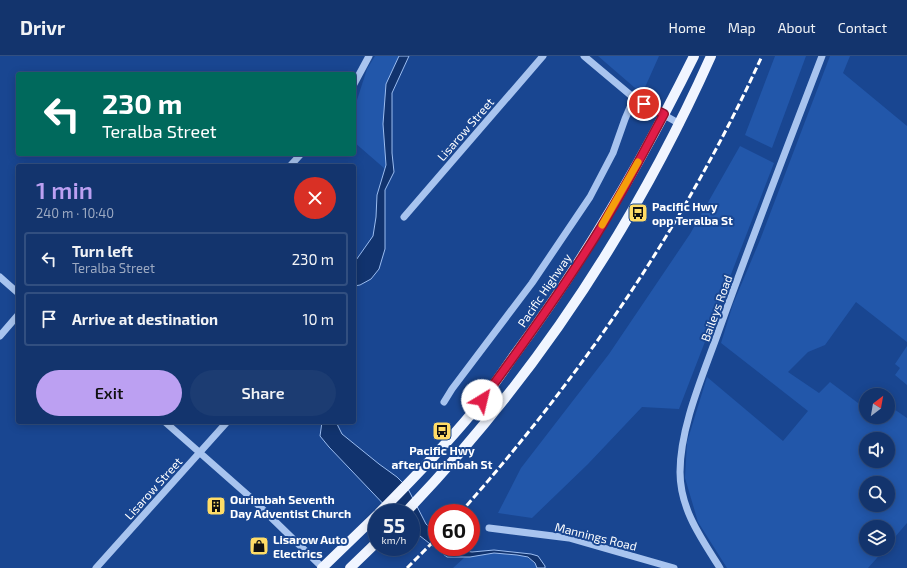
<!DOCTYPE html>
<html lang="en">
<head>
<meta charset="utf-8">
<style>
  body { margin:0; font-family:"Exo 2",sans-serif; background:#1c3c72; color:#f1f3f6; height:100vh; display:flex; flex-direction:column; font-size:15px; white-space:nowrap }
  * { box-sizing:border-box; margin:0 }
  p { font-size:13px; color:#9daac2 }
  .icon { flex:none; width:22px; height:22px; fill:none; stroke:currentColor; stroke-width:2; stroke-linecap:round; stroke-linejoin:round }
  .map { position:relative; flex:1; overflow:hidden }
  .details { position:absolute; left:16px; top:108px; width:340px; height:260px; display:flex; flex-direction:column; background:#13346d; border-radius:4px; box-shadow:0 2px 10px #0003,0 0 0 1px #324f80 }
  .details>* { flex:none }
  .banner { position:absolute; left:16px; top:16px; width:340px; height:84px; border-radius:4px; box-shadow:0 2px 10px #0003,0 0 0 1px #324f80; background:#00695c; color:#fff; overflow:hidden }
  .needle { width:26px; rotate:31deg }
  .buttons { position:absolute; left:859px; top:332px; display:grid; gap:8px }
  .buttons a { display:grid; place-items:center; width:36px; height:36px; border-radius:50%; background:#13346d; box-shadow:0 2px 10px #0003,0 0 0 1px #324f80; font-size:20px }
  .speed { position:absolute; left:368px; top:448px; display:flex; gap:8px; font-size:20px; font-weight:700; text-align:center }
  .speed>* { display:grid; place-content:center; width:52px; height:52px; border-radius:50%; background:#13346d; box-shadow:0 2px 10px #0003,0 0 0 1px #324f80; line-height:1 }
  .speed small { font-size:10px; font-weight:400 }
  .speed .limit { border:6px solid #d22; background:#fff; color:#111 }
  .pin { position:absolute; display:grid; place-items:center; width:34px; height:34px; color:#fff; margin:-17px; border:2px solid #fff; border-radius:50%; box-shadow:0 1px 4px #0007 }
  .me { position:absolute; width:44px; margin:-22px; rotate:36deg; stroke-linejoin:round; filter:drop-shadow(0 0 3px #0008) }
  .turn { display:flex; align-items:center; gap:14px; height:84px; padding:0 20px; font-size:18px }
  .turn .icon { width:52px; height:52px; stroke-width:2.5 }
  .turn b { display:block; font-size:28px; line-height:34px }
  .round { display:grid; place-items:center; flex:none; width:42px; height:42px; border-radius:21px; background:#1c3c72 }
  .headline { display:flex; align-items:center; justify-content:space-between; height:68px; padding:0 20px }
  h1 { font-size:24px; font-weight:600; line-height:30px; color:#bca0f2 }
  .primary-button { display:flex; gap:8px; margin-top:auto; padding:8px 20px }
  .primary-button a { flex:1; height:46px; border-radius:24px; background:#bca0f2; color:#111; font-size:16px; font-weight:600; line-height:46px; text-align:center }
  .primary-button a+a { background:#1c3c72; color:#f1f3f6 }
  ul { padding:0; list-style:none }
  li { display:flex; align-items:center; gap:12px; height:54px; margin:0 8px 6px; padding:0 12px; border:2px solid #324f80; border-radius:4px }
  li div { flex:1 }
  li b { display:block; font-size:15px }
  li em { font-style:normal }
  header { display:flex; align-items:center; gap:24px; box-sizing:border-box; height:56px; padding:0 20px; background:#13346d; border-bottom:1px solid #324f80 }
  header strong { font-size:19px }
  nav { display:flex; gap:22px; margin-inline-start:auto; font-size:14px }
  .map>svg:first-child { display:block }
</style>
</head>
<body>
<header>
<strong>Drivr</strong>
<nav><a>Home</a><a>Map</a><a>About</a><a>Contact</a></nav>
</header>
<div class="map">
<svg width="907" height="512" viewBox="0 0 907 512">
  <rect width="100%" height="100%" fill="#194691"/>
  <path fill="#2257aa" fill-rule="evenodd" d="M 375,0 L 399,0 L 386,28 L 386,109 L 385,113 L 354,86 L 354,48 L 357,44 L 367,13 Z
    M 598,0 L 659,0 L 642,38 Z
    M 775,0 L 806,0 L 772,92 L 745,79 Z
    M 830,0 L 850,0 L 843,17 L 907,70 L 907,286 L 856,246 L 825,289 L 808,296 L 788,316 L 819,337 L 830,326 L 862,350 L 866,346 L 866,361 L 888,361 L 888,349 L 907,362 L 907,467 L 888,489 L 888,471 L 866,471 L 866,493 L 885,493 L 868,512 L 727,512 L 698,466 L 685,422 L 687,386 L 707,321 L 783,385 L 808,355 L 721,287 L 733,248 L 760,184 ZM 866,383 L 888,383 L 888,405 L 866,405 ZM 866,427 L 888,427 L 888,449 L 866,449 Z
    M 740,90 L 774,107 L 679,353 L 642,351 L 588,408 L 532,462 L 498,457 L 521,412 L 609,298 L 690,178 Z
    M 907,290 L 907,329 L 895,319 L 900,312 L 895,308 Z
    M 494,497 C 509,498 530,496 537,512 L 453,512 L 465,501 Z"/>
  <path fill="#11336e" stroke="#9bbdf1" d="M 399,0 L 409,0 L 392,37 L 392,97 L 394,116 L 385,134 L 385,193 L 379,213 L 371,223 L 360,229 L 354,230 L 354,207 L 373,180 L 376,161 L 377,139 L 386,109 L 383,68 L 386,28 Z
    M 322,366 L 336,366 L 342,378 L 379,408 L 397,421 L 407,431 L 426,468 L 437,479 L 437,491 L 449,491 L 451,493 L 472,496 L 494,494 L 531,498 L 538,500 L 545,510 L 545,512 L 537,512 L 535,507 L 528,501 L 517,499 L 494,497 L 470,501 L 447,501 L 411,473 L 411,457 L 392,457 L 329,391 L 320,380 Z"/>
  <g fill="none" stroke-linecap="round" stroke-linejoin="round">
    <path stroke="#a8c4ef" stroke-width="7" d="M 584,0 L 634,42 L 680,68
      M 354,28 L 369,0
      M 290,110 L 301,98
      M 404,161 L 543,0
      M 0,221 L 18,237
      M 0,280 L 18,259
      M 444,346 L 452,333 L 532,227 L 590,141 L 613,97 L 625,63 L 634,42
      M 165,366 L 250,441 L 323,512
      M 489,472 L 569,482 L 674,512
      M 96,512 L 227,366
      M 720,512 C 701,482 680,453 680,416 C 680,370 704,317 719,274 C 752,182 787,91 822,0"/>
    <path stroke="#f0f5ff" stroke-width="10" d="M 379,457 C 411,425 443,392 472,357 C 487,339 500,320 513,301 C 583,207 642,105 694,0
      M 405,457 C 533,324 636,168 711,0
      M 322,512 L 377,459
      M 350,512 L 377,486"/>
    <path stroke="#fff" stroke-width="3" stroke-dasharray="7 3" stroke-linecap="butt" d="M 460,457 C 582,320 686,167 762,0
      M 407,512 L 437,482"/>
  </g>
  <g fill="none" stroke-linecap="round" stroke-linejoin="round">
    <g stroke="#92132f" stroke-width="10">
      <path id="route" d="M 482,344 C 516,298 550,251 581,203 C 612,156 638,107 664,58 L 644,48"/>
    </g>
    <use href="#route" stroke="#e11d48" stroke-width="7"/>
    <path stroke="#f59e0b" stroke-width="7" d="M 602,169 L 638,106"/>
  </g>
  <defs>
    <g id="bus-square" transform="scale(1)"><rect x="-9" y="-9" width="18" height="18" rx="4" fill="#ffdc66" stroke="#194691"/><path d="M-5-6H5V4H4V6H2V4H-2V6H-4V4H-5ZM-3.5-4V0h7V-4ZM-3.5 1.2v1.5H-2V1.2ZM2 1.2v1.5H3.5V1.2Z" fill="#111"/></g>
    <g id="building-square" transform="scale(1)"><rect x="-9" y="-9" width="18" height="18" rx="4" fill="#ffdc66" stroke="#194691"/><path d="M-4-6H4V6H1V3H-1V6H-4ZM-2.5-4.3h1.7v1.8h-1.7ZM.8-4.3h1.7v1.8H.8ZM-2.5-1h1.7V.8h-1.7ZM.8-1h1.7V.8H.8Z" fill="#111"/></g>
    <g id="shop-square" transform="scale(1)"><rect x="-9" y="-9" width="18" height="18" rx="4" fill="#ffdc66" stroke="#194691"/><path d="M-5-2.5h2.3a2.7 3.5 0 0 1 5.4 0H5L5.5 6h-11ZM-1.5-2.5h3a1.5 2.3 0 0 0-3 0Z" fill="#111"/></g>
  </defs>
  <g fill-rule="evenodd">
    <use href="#bus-square" x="638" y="157"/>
    <use href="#bus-square" x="442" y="375"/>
    <use href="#building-square" x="216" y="450"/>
    <use href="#shop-square" x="259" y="490"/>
  </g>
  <g text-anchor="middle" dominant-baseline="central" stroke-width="4" stroke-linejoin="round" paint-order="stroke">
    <g font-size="12" fill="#fff" stroke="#194691">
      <text transform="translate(465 73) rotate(-49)">Lisarow Street</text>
      <text transform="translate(544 234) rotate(-56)">Pacific Highway</text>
      <text transform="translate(716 252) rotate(-70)">Baileys Road</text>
      <text transform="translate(153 432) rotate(-48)">Lisarow Street</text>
      <text transform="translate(596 480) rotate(14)">Mannings Road</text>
    </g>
    <g font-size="12" font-weight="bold" fill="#fff" stroke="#194691" text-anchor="start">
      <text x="652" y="150">Pacific Hwy<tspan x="652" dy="14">opp Teralba St</tspan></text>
      <text x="442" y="394" text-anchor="middle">Pacific Hwy<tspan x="442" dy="14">after Ourimbah St</tspan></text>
      <text x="230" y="443">Ourimbah Seventh<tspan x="230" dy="14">Day Adventist Church</tspan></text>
      <text x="273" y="483">Lisarow Auto<tspan x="273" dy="14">Electrics</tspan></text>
    </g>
  </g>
</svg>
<div class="buttons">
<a><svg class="needle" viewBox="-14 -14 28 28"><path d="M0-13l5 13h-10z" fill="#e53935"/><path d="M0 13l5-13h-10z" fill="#9daac2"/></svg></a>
<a><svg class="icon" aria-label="sound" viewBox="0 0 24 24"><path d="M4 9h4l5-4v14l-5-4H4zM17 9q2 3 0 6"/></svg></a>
<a><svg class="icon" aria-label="search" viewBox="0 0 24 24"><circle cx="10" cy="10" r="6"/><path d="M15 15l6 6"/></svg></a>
<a><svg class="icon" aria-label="layers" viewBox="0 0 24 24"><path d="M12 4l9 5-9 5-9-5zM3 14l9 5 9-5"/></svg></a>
</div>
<div class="speed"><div>55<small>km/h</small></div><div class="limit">60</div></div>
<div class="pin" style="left:644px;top:48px;background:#d93025"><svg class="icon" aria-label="arrive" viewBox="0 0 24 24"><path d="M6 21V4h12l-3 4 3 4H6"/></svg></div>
<svg class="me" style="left:482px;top:344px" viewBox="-20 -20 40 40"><circle r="19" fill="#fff"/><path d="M0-13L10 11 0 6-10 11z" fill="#e11d48"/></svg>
<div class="banner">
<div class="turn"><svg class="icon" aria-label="left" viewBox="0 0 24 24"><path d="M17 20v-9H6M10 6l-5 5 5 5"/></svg><div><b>230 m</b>Teralba Street</div></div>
</div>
<section class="details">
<div class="headline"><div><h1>1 min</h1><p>240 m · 10:40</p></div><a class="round" style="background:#d93025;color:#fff"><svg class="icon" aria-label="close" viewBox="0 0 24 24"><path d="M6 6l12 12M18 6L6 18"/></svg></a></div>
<ul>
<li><svg class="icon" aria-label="left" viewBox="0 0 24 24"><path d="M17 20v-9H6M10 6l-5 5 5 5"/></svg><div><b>Turn left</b><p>Teralba Street</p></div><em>230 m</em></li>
<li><svg class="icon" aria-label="arrive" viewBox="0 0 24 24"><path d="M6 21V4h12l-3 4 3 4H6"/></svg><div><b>Arrive at destination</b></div><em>10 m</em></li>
</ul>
<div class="primary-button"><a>Exit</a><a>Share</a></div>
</section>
</div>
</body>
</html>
